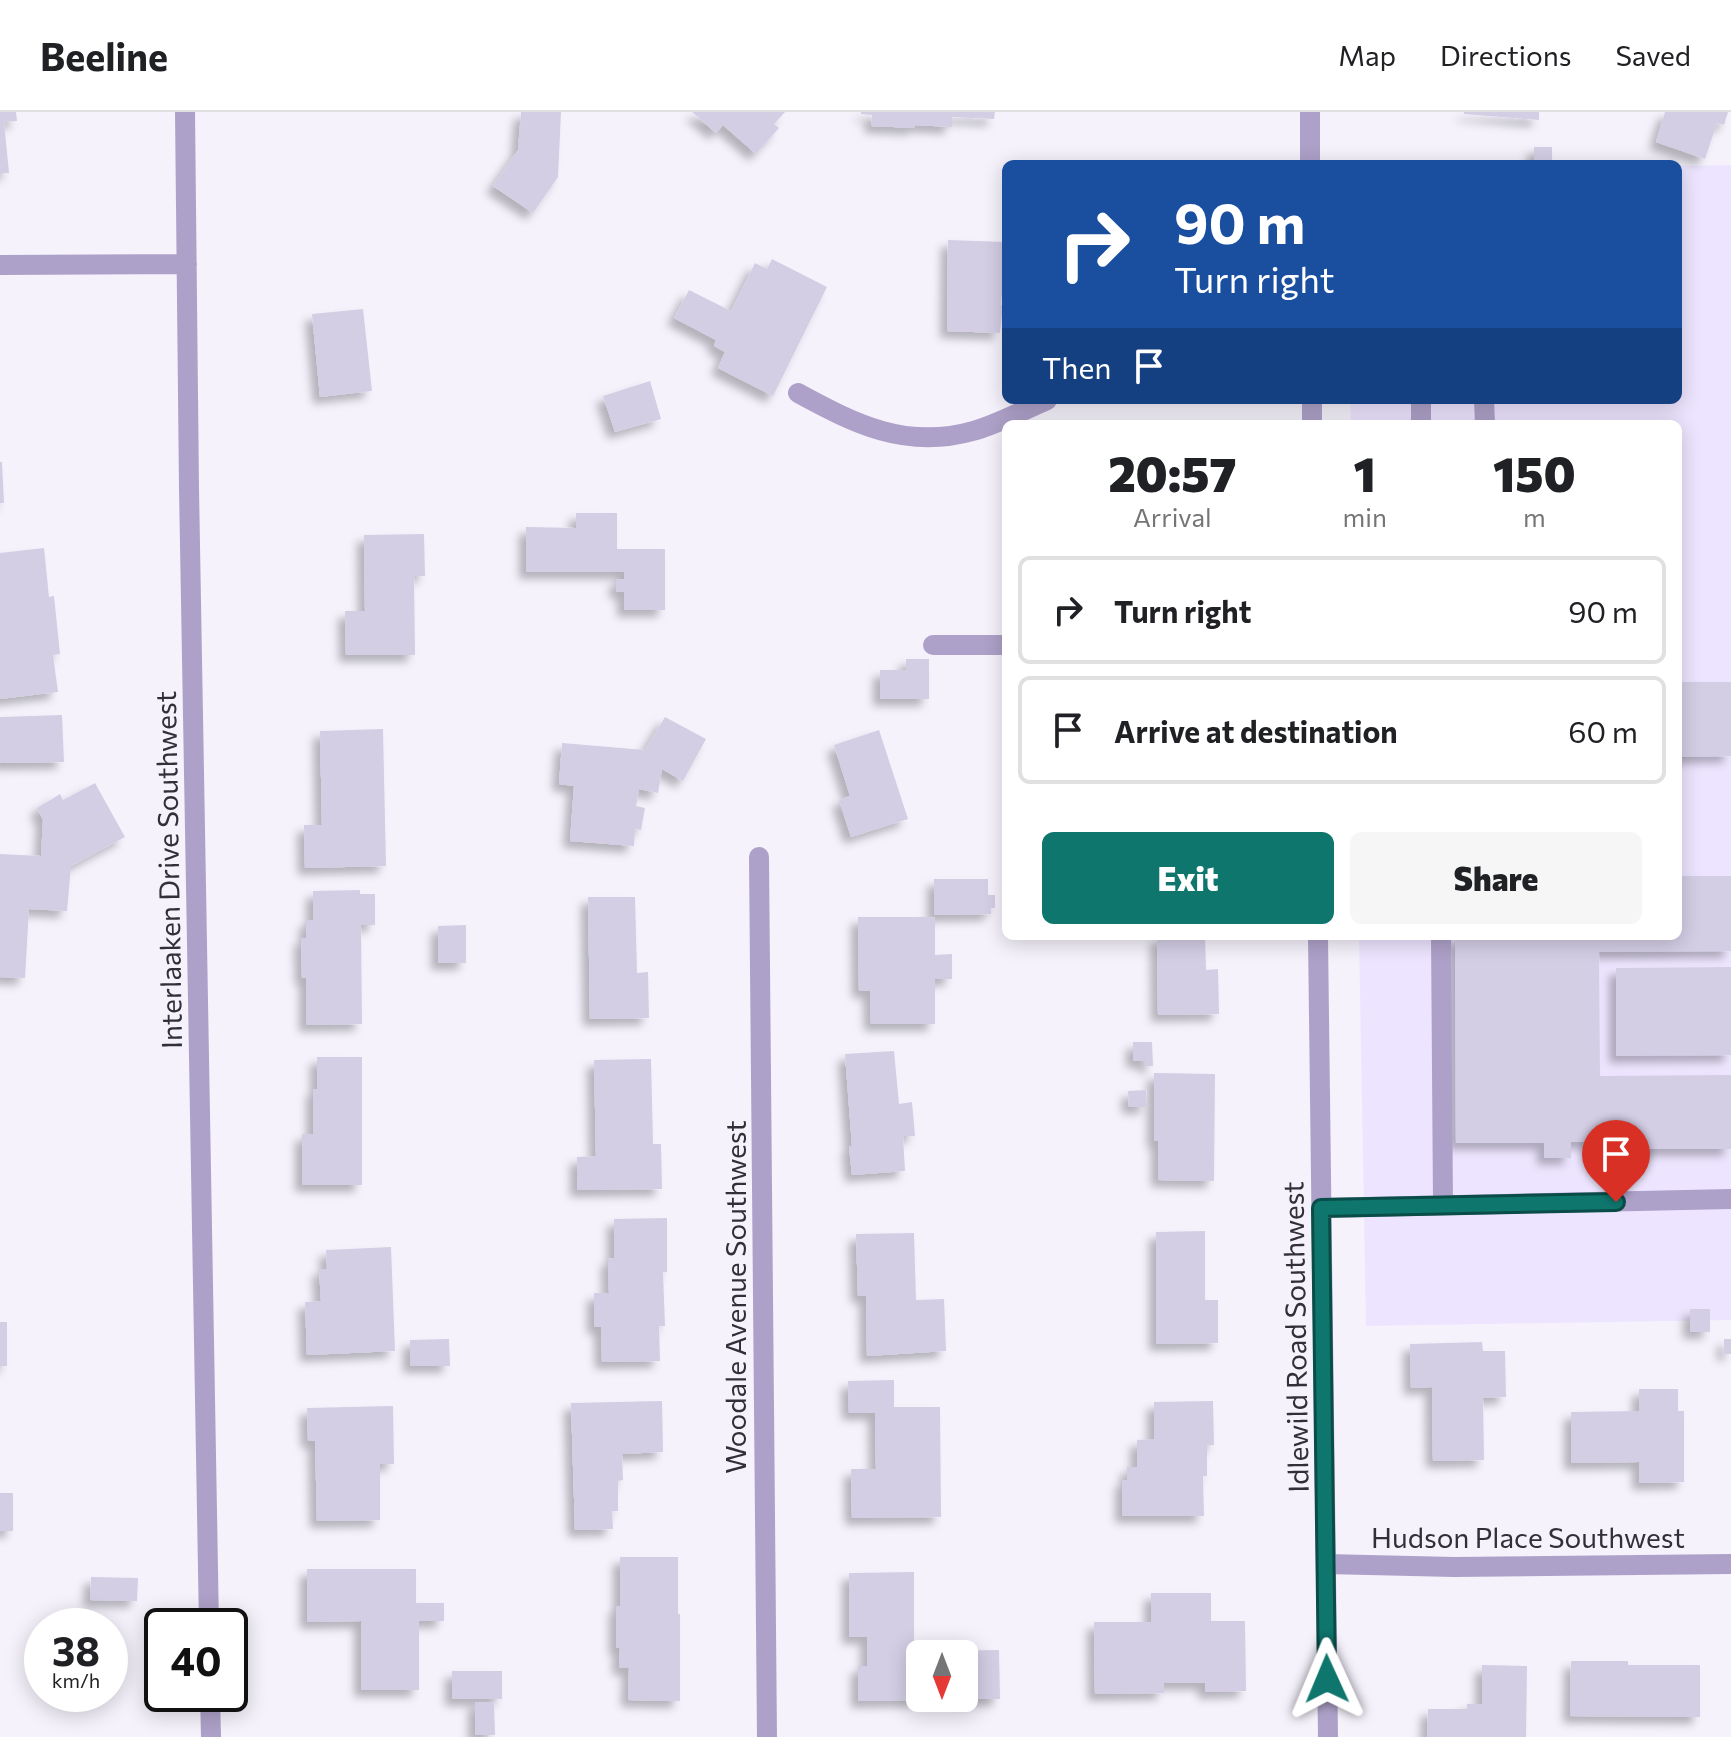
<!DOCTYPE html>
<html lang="en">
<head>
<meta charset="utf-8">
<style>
  body { margin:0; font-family:Commissioner,sans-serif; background:#f6f6f6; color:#202124; height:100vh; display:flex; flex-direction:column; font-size:30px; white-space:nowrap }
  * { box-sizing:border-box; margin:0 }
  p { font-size:26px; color:#757577 }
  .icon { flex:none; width:44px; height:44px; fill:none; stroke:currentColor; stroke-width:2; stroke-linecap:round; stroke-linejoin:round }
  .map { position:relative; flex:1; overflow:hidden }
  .panel { position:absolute; left:1002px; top:308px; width:680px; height:520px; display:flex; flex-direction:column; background:#fff; border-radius:12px; box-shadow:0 4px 20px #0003 }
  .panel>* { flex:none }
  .top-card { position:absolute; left:1002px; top:48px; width:680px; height:244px; border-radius:12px; box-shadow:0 4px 20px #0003; background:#1a4fa0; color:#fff; overflow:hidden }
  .needle { width:52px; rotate:180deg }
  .fabs { position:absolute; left:906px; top:1528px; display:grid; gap:16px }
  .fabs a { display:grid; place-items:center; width:72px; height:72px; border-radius:12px; background:#fff; box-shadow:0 4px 20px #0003; font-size:40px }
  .speed { position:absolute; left:24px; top:1496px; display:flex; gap:16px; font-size:40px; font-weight:700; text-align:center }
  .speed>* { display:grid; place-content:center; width:104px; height:104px; border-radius:50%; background:#fff; box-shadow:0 4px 20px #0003; line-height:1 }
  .speed small { font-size:20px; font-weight:400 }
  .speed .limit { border:4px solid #111; border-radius:12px; background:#fff; color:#111 }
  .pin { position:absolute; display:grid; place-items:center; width:68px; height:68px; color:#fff; margin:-82px -34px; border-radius:50% 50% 50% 0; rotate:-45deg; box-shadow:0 0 8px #0007 }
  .pin .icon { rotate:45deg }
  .me { position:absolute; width:88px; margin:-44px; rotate:359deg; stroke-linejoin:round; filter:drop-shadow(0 0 6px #0008) }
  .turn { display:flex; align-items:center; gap:28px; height:168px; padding:0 40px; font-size:36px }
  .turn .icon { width:104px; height:104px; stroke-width:2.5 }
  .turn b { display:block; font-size:56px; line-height:68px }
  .then { display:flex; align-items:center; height:76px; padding:0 40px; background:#0003; gap:16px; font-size:30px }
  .eta { display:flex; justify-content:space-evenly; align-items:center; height:136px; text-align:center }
  .eta b { font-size:48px; font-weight:800; line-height:56px }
  .action { display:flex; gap:16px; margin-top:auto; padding:16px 40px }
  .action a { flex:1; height:92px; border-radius:12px; background:#0f766e; color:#fff; font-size:32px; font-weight:800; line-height:92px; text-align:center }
  .action a+a { background:#f6f6f6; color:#202124 }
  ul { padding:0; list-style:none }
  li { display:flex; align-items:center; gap:24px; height:108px; margin:0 16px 12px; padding:0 24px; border:4px solid #e0e0e0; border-radius:12px }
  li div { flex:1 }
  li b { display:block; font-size:30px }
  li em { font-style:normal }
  header { display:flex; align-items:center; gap:48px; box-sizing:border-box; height:112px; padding:0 40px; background:#fff; border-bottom:2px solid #e0e0e0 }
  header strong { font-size:38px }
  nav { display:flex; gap:44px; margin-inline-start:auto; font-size:28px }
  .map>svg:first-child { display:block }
</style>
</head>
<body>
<header>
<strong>Beeline</strong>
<nav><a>Map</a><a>Directions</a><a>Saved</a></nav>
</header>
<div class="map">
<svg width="1731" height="1625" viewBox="0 0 1731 1625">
  <defs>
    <filter id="shadow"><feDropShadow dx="-7" dy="7" stdDeviation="4" flood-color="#0004"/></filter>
  </defs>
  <rect width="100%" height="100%" fill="#f5f2fc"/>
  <path fill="#ede5ff" d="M 1731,53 L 1731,1208 L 1366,1214 L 1359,824 L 1678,824 L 1678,312 L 1351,312 L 1350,288 L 1678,288 L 1678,54 Z"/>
  <path fill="#d4cee5" filter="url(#shadow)" d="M 0,0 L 16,0 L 17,9 L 4,10 L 9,61 L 0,61 Z
    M 521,0 L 561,0 L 558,65 L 533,101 L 493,74 L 518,38 Z
    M 692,0 L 785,0 L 774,12 L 779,16 L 756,42 L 723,13 L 716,21 Z
    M 861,0 L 995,0 L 994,7 L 952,5 L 952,15 L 915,13 L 915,16 L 871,14 L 872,3 L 861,2 Z
    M 1464,0 L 1539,0 L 1539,8 L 1464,2 Z
    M 1665,0 L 1728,0 L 1724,13 L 1717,11 L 1705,47 L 1656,30 Z
    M 1534,35 L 1552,35 L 1552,51 L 1534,51 Z
    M 948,128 L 1006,130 L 1006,185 L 1001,185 L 1001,193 L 1003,193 L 1000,221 L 947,219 Z
    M 772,147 L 827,175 L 773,284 L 718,256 L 725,240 L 714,234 L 716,228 L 674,206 L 689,178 L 731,199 L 755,151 L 767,157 Z
    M 363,197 L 372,279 L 320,285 L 312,202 Z
    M 650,269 L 661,307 L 615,320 L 603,284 Z
    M 0,350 L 2,350 L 4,391 L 0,391 Z
    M 576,401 L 617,401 L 617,437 L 665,437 L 665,498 L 624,498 L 624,480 L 616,479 L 616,467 L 624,467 L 624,460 L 526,460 L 526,415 L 576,416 Z
    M 424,422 L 425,464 L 414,464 L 415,543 L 346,543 L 345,499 L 365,499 L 364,423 Z
    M 44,436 L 49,485 L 54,484 L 60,542 L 53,543 L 58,580 L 0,587 L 0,441 Z
    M 906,547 L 929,547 L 929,587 L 880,587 L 880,558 L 906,558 Z
    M 1678,570 L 1731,570 L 1731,644 L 1678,645 Z
    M 62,603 L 64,650 L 0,651 L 0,605 Z
    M 665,605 L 706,627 L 683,669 L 662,657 L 658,681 L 639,677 L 636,694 L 645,696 L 641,718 L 635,717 L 634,734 L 570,729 L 574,674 L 559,672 L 562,631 L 645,638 Z
    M 383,617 L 386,754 L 305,756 L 304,713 L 322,713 L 320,619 Z
    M 879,618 L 908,707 L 851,725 L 839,688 L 850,684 L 834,633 Z
    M 95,671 L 125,725 L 71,754 L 67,799 L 29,797 L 25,866 L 0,865 L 0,742 L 41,744 L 43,708 L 37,696 L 60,682 L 63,688 Z
    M 1678,764 L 1731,764 L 1731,839 L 1599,840 L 1600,964 L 1731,963 L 1731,1037 L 1606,1037 L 1606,1030 L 1571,1030 L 1571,1046 L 1544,1046 L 1544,1031 L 1456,1031 L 1455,824 L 1678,824 Z
    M 934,767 L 988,767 L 988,783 L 995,783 L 995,796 L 991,796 L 991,802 L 934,803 Z
    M 360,778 L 360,782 L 375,782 L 375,813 L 361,813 L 362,912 L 306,913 L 306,866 L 302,866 L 301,826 L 306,826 L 306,808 L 313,808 L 313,779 Z
    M 588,785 L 635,785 L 637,861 L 648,860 L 649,906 L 590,907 Z
    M 858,805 L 935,805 L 935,843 L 952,842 L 952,867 L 935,867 L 935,912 L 871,912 L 870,879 L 859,879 Z
    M 466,813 L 466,851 L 438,851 L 438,814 Z
    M 1157,824 L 1205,824 L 1206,858 L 1218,857 L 1219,902 L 1158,903 Z
    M 1731,855 L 1731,943 L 1616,944 L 1616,856 Z
    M 1133,930 L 1152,930 L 1153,954 L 1145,954 L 1145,949 L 1133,949 Z
    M 894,939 L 899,992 L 912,990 L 915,1024 L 903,1024 L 905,1059 L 852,1063 L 849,1034 L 852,1034 L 845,942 Z
    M 317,945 L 362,945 L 362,1073 L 302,1073 L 302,1022 L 313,1022 L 313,977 L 317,977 Z
    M 651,947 L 653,1032 L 661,1032 L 662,1077 L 577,1078 L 577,1045 L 596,1044 L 594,948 Z
    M 1154,961 L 1215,962 L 1214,1069 L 1158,1068 L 1158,1029 L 1154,1029 Z
    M 1146,978 L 1147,995 L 1129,995 L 1128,979 Z
    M 667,1106 L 667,1160 L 663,1160 L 665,1214 L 659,1214 L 660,1249 L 602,1250 L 601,1215 L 594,1215 L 594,1181 L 609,1181 L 608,1147 L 614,1146 L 614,1107 Z
    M 1205,1119 L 1205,1188 L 1218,1188 L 1218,1231 L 1156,1232 L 1156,1120 Z
    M 914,1121 L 916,1188 L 944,1187 L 946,1239 L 867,1244 L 866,1184 L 858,1184 L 856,1122 Z
    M 391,1135 L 395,1239 L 307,1243 L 305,1190 L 321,1189 L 319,1157 L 327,1157 L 326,1138 Z
    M 1690,1197 L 1710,1197 L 1710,1220 L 1690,1220 Z
    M 0,1210 L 7,1210 L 7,1254 L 0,1254 Z
    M 449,1227 L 450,1254 L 410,1254 L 410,1228 Z
    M 1724,1227 L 1731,1227 L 1731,1242 L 1724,1242 Z
    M 1482,1230 L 1483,1239 L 1505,1239 L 1506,1285 L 1483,1286 L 1484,1348 L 1433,1349 L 1432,1275 L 1411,1276 L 1410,1232 Z
    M 894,1268 L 894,1295 L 940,1295 L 941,1405 L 852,1406 L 851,1357 L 876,1357 L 875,1301 L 849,1301 L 848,1269 Z
    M 1639,1277 L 1678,1277 L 1678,1299 L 1684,1299 L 1684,1370 L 1639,1371 L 1639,1350 L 1571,1351 L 1571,1300 L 1639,1299 Z
    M 662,1289 L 663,1340 L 622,1342 L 623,1368 L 618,1369 L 618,1399 L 612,1399 L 613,1417 L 575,1418 L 571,1291 Z
    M 1213,1289 L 1214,1333 L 1207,1333 L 1207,1364 L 1203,1364 L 1204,1404 L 1122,1404 L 1122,1368 L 1127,1368 L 1127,1355 L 1137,1355 L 1137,1328 L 1154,1327 L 1154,1290 Z
    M 393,1294 L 394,1352 L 380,1352 L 380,1408 L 317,1409 L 315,1329 L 308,1329 L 307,1296 Z
    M 0,1381 L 13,1381 L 13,1419 L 0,1419 Z
    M 620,1445 L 678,1445 L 678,1502 L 680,1502 L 680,1589 L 628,1588 L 629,1556 L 619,1556 L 620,1536 L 616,1536 L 616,1494 L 620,1494 Z
    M 307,1457 L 416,1457 L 416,1491 L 444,1491 L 444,1509 L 419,1509 L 419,1578 L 361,1578 L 361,1509 L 307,1510 Z
    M 914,1460 L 914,1540 L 920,1540 L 920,1588 L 858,1589 L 858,1554 L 867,1554 L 867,1525 L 849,1525 L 849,1461 Z
    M 91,1465 L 138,1466 L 137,1489 L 90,1488 Z
    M 1151,1481 L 1211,1481 L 1211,1509 L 1245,1509 L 1246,1579 L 1205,1580 L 1205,1571 L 1164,1571 L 1164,1581 L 1095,1582 L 1094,1510 L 1151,1510 Z
    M 999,1538 L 1000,1587 L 964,1587 L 964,1542 L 938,1542 L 938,1539 Z
    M 1571,1549 L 1628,1549 L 1628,1553 L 1700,1553 L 1700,1605 L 1570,1604 Z
    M 1482,1553 L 1527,1554 L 1526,1625 L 1427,1625 L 1428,1597 L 1467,1597 L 1467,1592 L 1482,1592 Z
    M 452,1559 L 502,1559 L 502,1587 L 452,1587 Z
    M 475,1590 L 494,1590 L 495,1623 L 475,1623 Z"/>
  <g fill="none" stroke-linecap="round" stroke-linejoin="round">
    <path stroke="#aea1c9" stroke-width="20" d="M 185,0 L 189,376 L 209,1514
      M 1310,0 L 1310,52
      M 0,153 L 187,152
      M 798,281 C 855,312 906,338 973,319 C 996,313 1024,298 1047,288
      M 1312,288 L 1312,312
      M 1421,288 L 1421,312
      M 1484,288 L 1485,312
      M 933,533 L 1006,533
      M 759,745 L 767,1625
      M 1318,824 L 1328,1625
      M 1441,824 L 1443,1093
      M 1321,1096 L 1731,1087
      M 1326,1452 L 1454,1455 L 1731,1452
      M 210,1582 L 211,1625"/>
  </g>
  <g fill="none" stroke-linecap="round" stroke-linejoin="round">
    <g stroke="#0a4d48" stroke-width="20">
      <path id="route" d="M 1327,1567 L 1321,1096 L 1616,1090"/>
    </g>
    <use href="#route" stroke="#0f766e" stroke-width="14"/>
  </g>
  <g text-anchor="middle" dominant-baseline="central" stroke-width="6" stroke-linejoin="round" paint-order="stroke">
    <g font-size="28" fill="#312f38" stroke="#f5f2fc">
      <text transform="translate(168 758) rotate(-91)">Interlaaken Drive Southwest</text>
      <text transform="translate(735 1185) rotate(-90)">Woodale Avenue Southwest</text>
      <text transform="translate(1295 1225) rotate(-91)">Idlewild Road Southwest</text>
      <text x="1528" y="1425">Hudson Place Southwest</text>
    </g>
  </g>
</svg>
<div class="fabs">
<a><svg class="needle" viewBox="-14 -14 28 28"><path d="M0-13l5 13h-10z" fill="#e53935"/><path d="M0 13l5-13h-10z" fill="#757577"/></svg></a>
</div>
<div class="speed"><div>38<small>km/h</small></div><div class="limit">40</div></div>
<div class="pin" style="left:1616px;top:1090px;background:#d93025"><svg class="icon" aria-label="arrive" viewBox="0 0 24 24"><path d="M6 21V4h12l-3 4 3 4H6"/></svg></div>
<svg class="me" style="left:1327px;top:1567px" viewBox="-20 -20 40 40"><path d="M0-17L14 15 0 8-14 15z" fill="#0f766e" stroke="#fff" stroke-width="4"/></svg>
<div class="top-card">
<div class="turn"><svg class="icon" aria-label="right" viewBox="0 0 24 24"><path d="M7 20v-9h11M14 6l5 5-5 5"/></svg><div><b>90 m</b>Turn right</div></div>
<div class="then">Then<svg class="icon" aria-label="arrive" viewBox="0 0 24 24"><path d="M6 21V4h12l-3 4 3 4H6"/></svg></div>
</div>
<section class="panel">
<div class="eta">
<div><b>20:57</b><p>Arrival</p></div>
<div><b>1</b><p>min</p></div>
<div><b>150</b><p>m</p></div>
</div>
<ul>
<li><svg class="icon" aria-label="right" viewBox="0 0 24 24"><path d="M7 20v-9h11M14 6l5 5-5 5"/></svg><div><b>Turn right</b></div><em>90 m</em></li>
<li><svg class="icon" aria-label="arrive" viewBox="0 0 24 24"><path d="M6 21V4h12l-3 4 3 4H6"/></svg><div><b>Arrive at destination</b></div><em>60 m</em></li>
</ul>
<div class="action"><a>Exit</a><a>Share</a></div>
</section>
</div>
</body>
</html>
